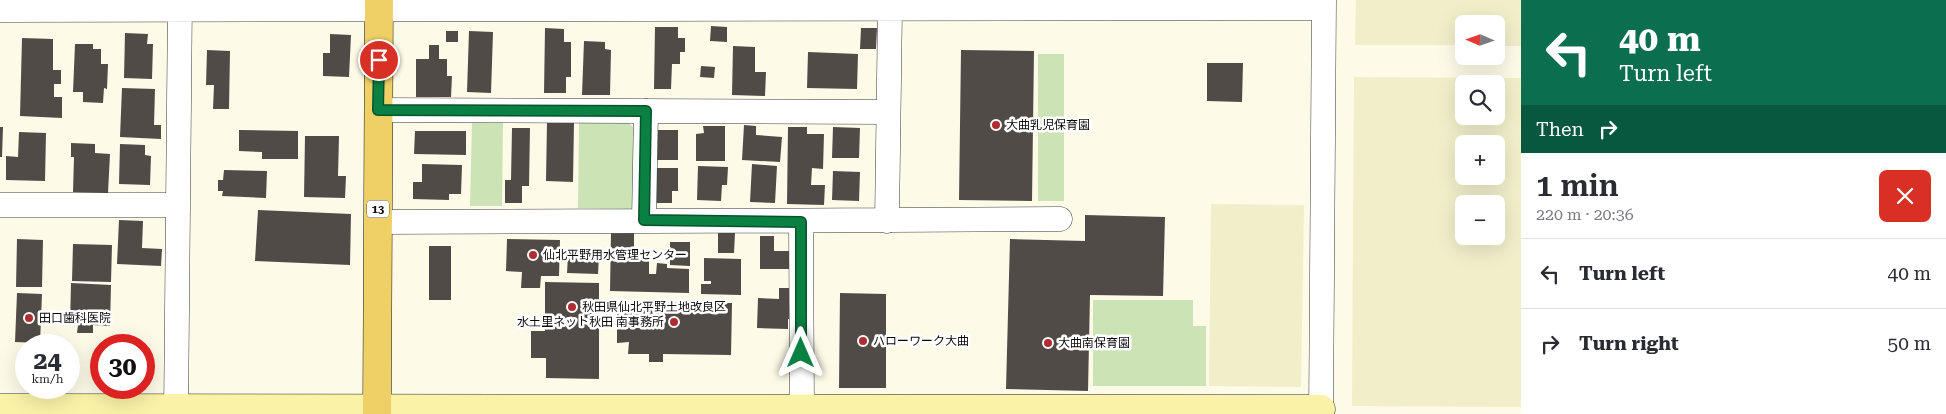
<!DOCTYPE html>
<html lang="en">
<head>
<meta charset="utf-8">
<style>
  body { margin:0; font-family:"Roboto Serif","Noto Sans JP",serif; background:#f7f7f7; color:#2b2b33; height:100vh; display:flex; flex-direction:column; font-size:19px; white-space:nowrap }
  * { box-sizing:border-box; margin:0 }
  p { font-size:16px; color:#7c7c81 }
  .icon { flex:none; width:28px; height:28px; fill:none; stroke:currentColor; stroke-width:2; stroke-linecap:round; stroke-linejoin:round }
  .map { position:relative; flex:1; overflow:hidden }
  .details { display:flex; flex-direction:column; background:#fff; width:425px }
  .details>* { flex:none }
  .banner { background:#0b6e4f; color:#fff; overflow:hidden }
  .needle { width:32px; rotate:272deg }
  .fabs { position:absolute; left:1455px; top:15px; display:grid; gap:10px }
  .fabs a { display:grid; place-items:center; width:50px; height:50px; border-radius:8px; background:#fff; box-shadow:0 5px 20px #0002; font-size:25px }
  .speed { position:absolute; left:15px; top:334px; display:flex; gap:10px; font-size:25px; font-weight:700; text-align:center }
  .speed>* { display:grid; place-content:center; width:65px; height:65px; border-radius:50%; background:#fff; box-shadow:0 5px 20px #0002; line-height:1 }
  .speed small { font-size:12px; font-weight:400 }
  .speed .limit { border:8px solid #d22; background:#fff; color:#111 }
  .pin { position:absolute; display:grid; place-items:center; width:42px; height:42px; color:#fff; margin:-21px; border:2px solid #fff; border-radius:50%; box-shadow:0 1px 5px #0007 }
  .me { position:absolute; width:55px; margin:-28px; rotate:0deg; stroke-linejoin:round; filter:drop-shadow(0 0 4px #0008) }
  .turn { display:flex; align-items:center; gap:18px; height:105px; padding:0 15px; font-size:22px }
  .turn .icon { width:65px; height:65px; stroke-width:2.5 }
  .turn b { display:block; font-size:35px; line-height:42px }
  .then { display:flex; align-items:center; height:48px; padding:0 15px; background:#0003; gap:10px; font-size:19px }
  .round { display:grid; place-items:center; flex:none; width:52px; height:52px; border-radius:8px; background:#f7f7f7 }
  .head { display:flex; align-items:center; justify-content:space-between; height:85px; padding:0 15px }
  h1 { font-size:30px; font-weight:600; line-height:38px }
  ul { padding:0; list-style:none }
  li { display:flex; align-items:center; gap:15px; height:70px; padding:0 15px; border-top:1px solid #e1e1e2 }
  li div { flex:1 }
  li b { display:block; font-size:19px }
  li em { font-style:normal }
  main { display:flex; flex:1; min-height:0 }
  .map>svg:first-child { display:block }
</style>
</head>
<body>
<main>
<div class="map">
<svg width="1521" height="414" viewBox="0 0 1521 414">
  <rect width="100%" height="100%" fill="#fdfae7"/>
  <path fill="#f1eeca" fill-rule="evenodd" d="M 1356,0 L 1521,0 L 1521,46 L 1496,46 L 1496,24 L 1464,24 L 1464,45 L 1355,45 Z
    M 1354,77 L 1521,78 L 1521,407 L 1352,406 ZM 1464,84 L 1496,84 L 1496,116 L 1464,116 ZM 1464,144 L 1496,144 L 1496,176 L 1464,176 ZM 1464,204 L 1496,204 L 1496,236 L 1464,236 Z
    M 1211,204 L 1304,205 L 1301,387 L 1209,386 Z"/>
  <path fill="#cce4b5" d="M 1038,54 L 1064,54 L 1064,201 L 1038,201 Z
    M 472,122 L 503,123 L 502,206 L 470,206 Z
    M 579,122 L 629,123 L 634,128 L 633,209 L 578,208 Z
    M 1093,300 L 1193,300 L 1193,326 L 1206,326 L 1206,386 L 1093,386 Z"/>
  <path fill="#514b47" d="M 711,26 L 727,27 L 727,42 L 710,41 Z
    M 655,27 L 678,27 L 678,38 L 685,38 L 685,52 L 680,52 L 680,64 L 672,64 L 671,89 L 654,89 Z
    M 545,28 L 564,29 L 564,42 L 571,42 L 571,77 L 566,77 L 566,93 L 544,93 Z
    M 861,28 L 877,28 L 876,49 L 860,49 Z
    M 446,31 L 458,31 L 458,42 L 446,42 Z
    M 469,31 L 493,32 L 491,93 L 467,92 Z
    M 125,33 L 148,34 L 147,44 L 153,44 L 152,79 L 124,78 Z
    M 330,34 L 351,35 L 349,77 L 323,76 L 323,53 L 330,53 Z
    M 22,38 L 53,39 L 53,70 L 61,70 L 61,84 L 54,84 L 54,97 L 62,97 L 62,118 L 20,116 Z
    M 584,41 L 605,42 L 605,49 L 611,50 L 610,95 L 582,95 Z
    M 75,44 L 93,44 L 93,49 L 101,49 L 101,64 L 108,64 L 107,89 L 104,88 L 103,103 L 83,102 L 83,92 L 73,92 Z
    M 429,45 L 439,45 L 439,59 L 447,59 L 447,76 L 452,76 L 451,97 L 416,97 L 416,59 L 429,59 Z
    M 733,46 L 755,47 L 755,72 L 766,72 L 765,96 L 732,95 Z
    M 207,50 L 230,51 L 229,109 L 213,109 L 214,85 L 206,85 Z
    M 961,50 L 1034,51 L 1032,201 L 959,200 Z
    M 808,52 L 858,54 L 857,89 L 807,88 Z
    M 1207,63 L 1243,63 L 1242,102 L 1207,101 Z
    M 701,66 L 715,67 L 714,78 L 700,77 Z
    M 122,88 L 155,89 L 154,125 L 161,125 L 161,139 L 120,137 Z
    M 547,121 L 574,122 L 573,182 L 546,181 Z
    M 744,125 L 756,126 L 756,135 L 782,137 L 780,162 L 742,160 Z
    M 703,126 L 725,126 L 725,161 L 696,161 L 696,134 L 704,133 Z
    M 0,127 L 3,127 L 2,157 L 0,157 Z
    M 788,127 L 807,127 L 807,134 L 824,134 L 823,169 L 812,168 L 811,185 L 825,185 L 824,205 L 787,204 Z
    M 833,127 L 860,128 L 859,158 L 832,158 Z
    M 512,128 L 530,128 L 529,186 L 522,186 L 522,203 L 505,203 L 505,180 L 511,180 Z
    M 239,130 L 298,131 L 298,159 L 262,159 L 262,152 L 239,151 Z
    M 653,130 L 678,130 L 678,160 L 653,160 Z
    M 415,131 L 466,131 L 466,155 L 414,154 Z
    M 19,132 L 46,133 L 45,181 L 6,180 L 6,156 L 18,157 Z
    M 305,136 L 339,136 L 338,176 L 346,176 L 345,198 L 304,197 Z
    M 71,143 L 95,144 L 95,153 L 110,154 L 108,193 L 73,192 L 74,157 L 71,157 Z
    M 120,144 L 145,145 L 145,155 L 151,156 L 150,185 L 119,184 Z
    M 422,164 L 462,165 L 461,194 L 449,194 L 449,200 L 413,199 L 413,182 L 422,182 Z
    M 752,164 L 777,166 L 775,203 L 750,202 Z
    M 698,166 L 728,167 L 727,185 L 722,185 L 721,201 L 697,200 Z
    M 653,168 L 678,168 L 678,191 L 672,191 L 672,203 L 652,203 Z
    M 224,170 L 267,171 L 266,198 L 222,196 L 223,191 L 218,191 L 218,180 L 223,180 Z
    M 833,171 L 860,172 L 859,201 L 832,200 Z
    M 258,210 L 351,214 L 350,265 L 255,261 Z
    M 1085,215 L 1165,217 L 1163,296 L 1090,295 L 1088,391 L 1006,389 L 1010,239 L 1085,241 Z
    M 119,220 L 143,221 L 142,248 L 162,249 L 161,266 L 117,264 Z
    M 718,232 L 735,233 L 734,253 L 718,253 Z
    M 611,233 L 634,233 L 634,256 L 624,256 L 624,260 L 649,260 L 649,274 L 656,274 L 657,263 L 667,264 L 667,268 L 689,269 L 689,293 L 610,291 Z
    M 760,236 L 774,236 L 774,251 L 790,251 L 790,269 L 760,269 Z
    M 17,239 L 43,240 L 42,287 L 16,287 Z
    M 507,239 L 560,240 L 559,276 L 541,276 L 540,288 L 521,288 L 522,272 L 506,271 Z
    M 670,242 L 690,242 L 690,266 L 670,265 Z
    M 73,244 L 112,245 L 111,282 L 72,281 Z
    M 429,246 L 451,246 L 451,300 L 429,300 Z
    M 582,253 L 599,254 L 598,274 L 567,273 L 568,256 L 582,256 Z
    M 704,258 L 741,259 L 741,295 L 701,294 L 701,284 L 711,284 L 711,281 L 704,281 Z
    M 545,282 L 599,283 L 599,379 L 546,378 L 546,358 L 531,358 L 531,331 L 545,331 Z
    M 71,283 L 111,285 L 110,326 L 93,325 L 93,333 L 77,333 L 78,325 L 70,325 Z
    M 779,288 L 794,288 L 793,319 L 788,319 L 788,329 L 757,328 L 758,298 L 779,299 Z
    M 17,293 L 42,294 L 40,343 L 15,342 Z
    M 840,293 L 886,294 L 886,388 L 839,388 Z
    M 617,302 L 732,303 L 731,355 L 663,354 L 663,362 L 649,362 L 649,354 L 628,354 L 629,342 L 617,343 Z"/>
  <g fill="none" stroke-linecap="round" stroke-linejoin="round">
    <g stroke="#3c3c3c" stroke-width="25">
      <path id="street" d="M 0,10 L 1324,8
        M 378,110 L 887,112
        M 0,205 L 178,205
        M 644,220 L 646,111
        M 887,221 L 890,8
        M 378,222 C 605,220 833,222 1060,219
        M 801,222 L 802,409
        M 176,414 L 180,0
        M 1321,414 L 1324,0"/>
    </g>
    <g stroke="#2b2b2b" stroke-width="29">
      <path id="secondary" d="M 0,408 L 1321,409"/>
    </g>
    <g stroke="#1a1a1a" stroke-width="29">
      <path id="primary" d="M 377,414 L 379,0"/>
    </g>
    <use href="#street" stroke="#fff" stroke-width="24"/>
    <use href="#secondary" stroke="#f9f2a7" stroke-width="28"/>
    <use href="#primary" stroke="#efd066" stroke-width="28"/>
  </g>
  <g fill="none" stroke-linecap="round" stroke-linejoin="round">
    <g stroke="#07532c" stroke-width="12">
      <path id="route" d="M 379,60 L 378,110 L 646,111 L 644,220 L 801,222 L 801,353"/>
    </g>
    <use href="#route" stroke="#0b8043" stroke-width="9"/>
  </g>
  <g fill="#ae2d30" stroke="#fff" stroke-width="2">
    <circle cx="996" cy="125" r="5"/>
    <circle cx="533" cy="255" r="5"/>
    <circle cx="572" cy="307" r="5"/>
    <circle cx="29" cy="318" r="5"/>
    <circle cx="674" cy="322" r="5"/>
    <circle cx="863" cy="341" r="5"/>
    <circle cx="1048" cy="343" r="5"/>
  </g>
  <g text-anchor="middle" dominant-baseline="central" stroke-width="5" stroke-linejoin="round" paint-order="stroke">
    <rect fill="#fff" stroke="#535353" stroke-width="1" x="367" y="200.5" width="22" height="17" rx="4"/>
    <g font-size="11" font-weight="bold" fill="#090909">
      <text x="378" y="209">13</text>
    </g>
    <g font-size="12" fill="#090909" stroke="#fff" text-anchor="start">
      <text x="1006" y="125">大曲乳児保育園</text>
      <text x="543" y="255">仙北平野用水管理センター</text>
      <text x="582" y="307">秋田県仙北平野土地改良区</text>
      <text x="39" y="318">田口歯科医院</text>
      <text x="664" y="322" text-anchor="end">水土里ネット秋田 南事務所</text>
      <text x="873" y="341">ハローワーク大曲</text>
      <text x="1058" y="343">大曲南保育園</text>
    </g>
  </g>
</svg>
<div class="fabs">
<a><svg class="needle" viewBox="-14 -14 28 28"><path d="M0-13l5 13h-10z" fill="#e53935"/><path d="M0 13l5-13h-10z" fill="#7c7c81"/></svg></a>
<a><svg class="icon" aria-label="search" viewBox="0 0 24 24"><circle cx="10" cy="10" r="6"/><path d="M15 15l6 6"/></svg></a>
<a>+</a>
<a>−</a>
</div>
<div class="speed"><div>24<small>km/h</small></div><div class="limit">30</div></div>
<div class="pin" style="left:379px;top:60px;background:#d93025"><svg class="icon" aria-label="arrive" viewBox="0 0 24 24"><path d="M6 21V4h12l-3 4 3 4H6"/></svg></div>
<svg class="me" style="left:801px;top:353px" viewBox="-20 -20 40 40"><path d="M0-17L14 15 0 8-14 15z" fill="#0b8043" stroke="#fff" stroke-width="4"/></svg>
</div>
<section class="details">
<div class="banner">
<div class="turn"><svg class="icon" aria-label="left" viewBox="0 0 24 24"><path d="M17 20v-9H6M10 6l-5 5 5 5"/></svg><div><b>40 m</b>Turn left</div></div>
<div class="then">Then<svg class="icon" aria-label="right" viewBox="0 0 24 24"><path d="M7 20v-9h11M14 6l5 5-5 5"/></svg></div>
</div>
<div class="head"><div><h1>1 min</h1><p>220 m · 20:36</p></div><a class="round" style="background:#d93025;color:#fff"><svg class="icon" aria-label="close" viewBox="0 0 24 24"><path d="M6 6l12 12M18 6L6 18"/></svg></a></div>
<ul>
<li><svg class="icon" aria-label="left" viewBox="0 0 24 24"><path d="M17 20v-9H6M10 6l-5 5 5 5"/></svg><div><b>Turn left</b></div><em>40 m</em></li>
<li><svg class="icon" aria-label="right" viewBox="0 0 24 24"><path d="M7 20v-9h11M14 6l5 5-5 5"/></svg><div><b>Turn right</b></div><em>50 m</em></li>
</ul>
</section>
</main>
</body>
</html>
